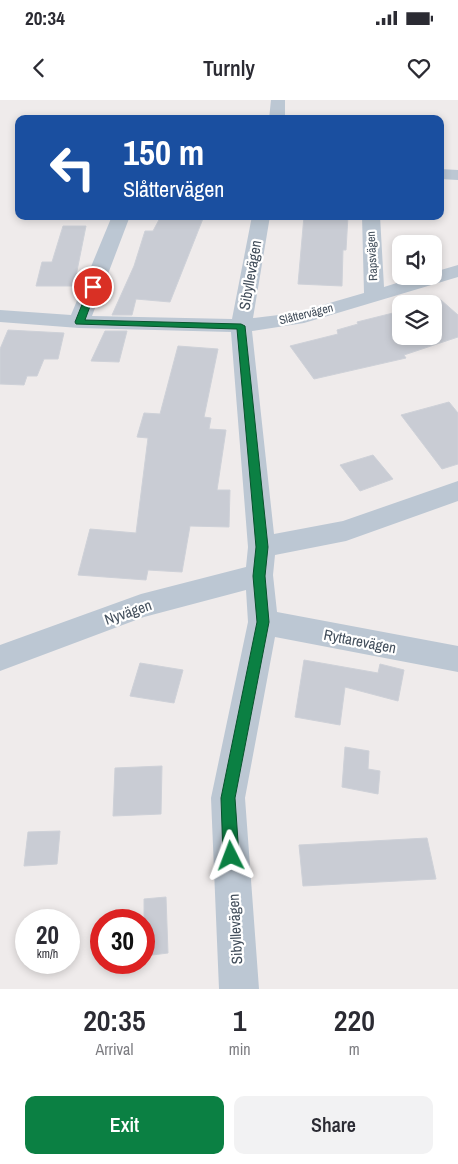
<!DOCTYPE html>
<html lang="en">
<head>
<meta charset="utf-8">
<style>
  body { margin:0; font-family:"Archivo Narrow",sans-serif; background:#f2f2f3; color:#2b2b33; height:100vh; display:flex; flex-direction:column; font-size:19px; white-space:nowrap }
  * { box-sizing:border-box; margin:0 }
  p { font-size:16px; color:#7c7c81 }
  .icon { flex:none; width:28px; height:28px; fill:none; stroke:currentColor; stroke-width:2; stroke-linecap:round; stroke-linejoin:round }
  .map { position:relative; height:889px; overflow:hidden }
  .side { display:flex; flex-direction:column; background:#fff; flex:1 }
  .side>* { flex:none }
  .guide { position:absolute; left:15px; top:15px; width:429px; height:105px; border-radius:10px; box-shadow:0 2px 8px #0003; background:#1a4fa0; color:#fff; overflow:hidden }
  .tools { position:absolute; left:392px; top:135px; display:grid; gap:10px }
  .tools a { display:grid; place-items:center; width:50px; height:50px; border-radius:10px; background:#fff; box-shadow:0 2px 8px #0003; font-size:25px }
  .speed { position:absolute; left:15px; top:809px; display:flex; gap:10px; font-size:25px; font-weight:700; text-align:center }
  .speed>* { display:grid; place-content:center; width:65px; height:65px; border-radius:50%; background:#fff; box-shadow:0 2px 8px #0003; line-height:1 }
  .speed small { font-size:12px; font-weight:400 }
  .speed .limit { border:8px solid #d22; background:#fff; color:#111 }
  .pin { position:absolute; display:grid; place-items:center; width:42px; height:42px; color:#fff; margin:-21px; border:2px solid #fff; border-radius:50%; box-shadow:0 1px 5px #0007 }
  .me { position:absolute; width:55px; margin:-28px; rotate:357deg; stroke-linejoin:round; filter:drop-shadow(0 0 4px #0008) }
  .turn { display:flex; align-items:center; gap:18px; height:105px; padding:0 25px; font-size:22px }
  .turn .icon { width:65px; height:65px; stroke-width:2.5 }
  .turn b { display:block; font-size:35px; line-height:42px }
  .eta { display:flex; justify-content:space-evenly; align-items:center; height:85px; text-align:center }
  .eta b { font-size:30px; font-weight:600; line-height:35px }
  .primary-button { display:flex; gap:10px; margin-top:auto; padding:10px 25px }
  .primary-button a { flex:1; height:58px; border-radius:10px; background:#0b8043; color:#fff; font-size:20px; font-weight:600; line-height:58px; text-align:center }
  .primary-button a+a { background:#f2f2f3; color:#2b2b33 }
  .status { display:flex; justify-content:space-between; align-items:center; height:35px; padding:0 25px; background:#fff; direction:ltr }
  .status svg { height:14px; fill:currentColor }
  header { display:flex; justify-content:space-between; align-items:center; height:65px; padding:0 25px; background:#fff; font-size:22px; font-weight:600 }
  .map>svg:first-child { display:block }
</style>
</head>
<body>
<div class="status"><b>20:34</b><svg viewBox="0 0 49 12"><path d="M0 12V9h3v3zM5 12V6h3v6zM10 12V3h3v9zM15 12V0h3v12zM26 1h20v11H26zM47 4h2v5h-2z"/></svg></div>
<header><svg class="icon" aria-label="back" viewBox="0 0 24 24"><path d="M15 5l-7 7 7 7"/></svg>Turnly<svg class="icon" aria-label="heart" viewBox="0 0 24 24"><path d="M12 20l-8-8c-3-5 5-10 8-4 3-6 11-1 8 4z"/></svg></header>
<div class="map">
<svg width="458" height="889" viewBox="0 0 458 889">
  <rect width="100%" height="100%" fill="#efebeb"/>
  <path fill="#c9ccd4" stroke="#ced1d8" d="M 161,116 L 204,116 L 170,202 L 136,199 L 132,215 L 112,215 L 134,166 L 145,131 L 153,131 Z
    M 304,116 L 348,116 L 346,150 L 343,150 L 342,186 L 298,184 Z
    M 63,126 L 86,126 L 74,186 L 36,186 L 42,162 L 52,162 Z
    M 441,200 L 458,215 L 458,237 L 404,255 L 406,258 L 314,279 L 290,246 L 338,234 L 337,230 L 358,224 L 357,222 L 401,211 L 401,236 L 434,236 L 434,204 L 427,204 Z
    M 8,230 L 64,233 L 58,259 L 44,259 L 37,276 L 27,276 L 24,285 L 0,284 L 0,249 Z
    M 105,231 L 127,231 L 119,262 L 91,261 Z
    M 178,246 L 218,249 L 204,317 L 211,318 L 209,329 L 226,330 L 217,390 L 230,390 L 229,427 L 190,426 L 182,472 L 148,470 L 146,480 L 78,475 L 90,429 L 136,433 L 148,338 L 137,337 L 144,313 L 160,314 Z
    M 449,302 L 458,313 L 458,364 L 442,369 L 401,315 Z
    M 373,355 L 393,379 L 360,391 L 340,365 Z
    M 304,560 L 378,573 L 380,564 L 404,570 L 398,601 L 345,587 L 340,625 L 295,617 Z
    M 140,563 L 183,570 L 174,603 L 130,596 Z
    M 345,647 L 369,651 L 368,669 L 380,671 L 378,694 L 342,687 Z
    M 162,666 L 161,714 L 113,716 L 115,668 Z
    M 60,731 L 57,764 L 24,766 L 28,732 Z
    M 427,738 L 436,779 L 303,786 L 299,745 Z
    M 166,797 L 168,853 L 144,856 L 144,799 Z"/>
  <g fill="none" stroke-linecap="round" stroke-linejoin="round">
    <path fill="#bcc7d3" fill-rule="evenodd" d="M 271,0 L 285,0 L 285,19 L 269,19 Z
      M 440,69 L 458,70 L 458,80 L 440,79 Z
      M 112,116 L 130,116 L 92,216 L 232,219 L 252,116 L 270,116 L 253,218 L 295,213 L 364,193 L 362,116 L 380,116 L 384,187 L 419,176 L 434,176 L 434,172 L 458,165 L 458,177 L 304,223 L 252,231 L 274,434 L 343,421 L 458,381 L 458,401 L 346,441 L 275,455 L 273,475 L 277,512 L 458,546 L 458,572 L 275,537 L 245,698 L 259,889 L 219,889 L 211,698 L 248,522 L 246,490 L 144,517 L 0,571 L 0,545 L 141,494 L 246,467 L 248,447 L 231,232 L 79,228 L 0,222 L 0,210 L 71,215 Z"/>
  </g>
  <path fill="#0b8043" stroke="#07532c" d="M 93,184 L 97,187 L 85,220 L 241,224 L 245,226 L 268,447 L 265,476 L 269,522 L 235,698 L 239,756 L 236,761 L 231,763 L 226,761 L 223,756 L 221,698 L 257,522 L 253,476 L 256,447 L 237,229 L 76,224 L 75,222 L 89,187 Z"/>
  <g text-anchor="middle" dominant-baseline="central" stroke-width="4.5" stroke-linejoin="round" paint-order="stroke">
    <g font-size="12" fill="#424e5b" stroke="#fff">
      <text transform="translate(372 156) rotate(-93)">Rapsvägen</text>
      <text transform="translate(306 214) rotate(-14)">Slåttervägen</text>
    </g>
    <g font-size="15" fill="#424e5b" stroke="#fff">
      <text transform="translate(250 175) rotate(-80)">Sibyllevägen</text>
      <text transform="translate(128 512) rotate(-19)">Nyvägen</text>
      <text transform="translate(360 541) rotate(11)">Ryttarevägen</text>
      <text transform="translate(235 829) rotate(-93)">Sibyllevägen</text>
    </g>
  </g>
</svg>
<div class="tools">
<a><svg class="icon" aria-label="sound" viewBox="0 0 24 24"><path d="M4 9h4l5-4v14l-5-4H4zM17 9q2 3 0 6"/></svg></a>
<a><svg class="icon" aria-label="layers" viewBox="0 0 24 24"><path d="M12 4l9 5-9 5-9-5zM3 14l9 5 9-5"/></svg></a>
</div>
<div class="speed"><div>20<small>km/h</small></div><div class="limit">30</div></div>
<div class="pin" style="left:93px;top:187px;background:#d93025"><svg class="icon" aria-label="arrive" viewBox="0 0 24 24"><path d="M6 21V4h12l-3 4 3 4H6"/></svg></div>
<svg class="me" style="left:231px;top:756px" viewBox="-20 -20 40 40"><path d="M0-17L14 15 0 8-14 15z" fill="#0b8043" stroke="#fff" stroke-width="4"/></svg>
<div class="guide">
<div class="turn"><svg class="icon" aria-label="left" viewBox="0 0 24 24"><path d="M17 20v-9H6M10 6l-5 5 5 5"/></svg><div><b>150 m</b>Slåttervägen</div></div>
</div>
</div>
<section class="side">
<div class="eta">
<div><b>20:35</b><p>Arrival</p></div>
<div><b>1</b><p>min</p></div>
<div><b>220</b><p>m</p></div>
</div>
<div class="primary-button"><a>Exit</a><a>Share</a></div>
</section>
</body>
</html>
